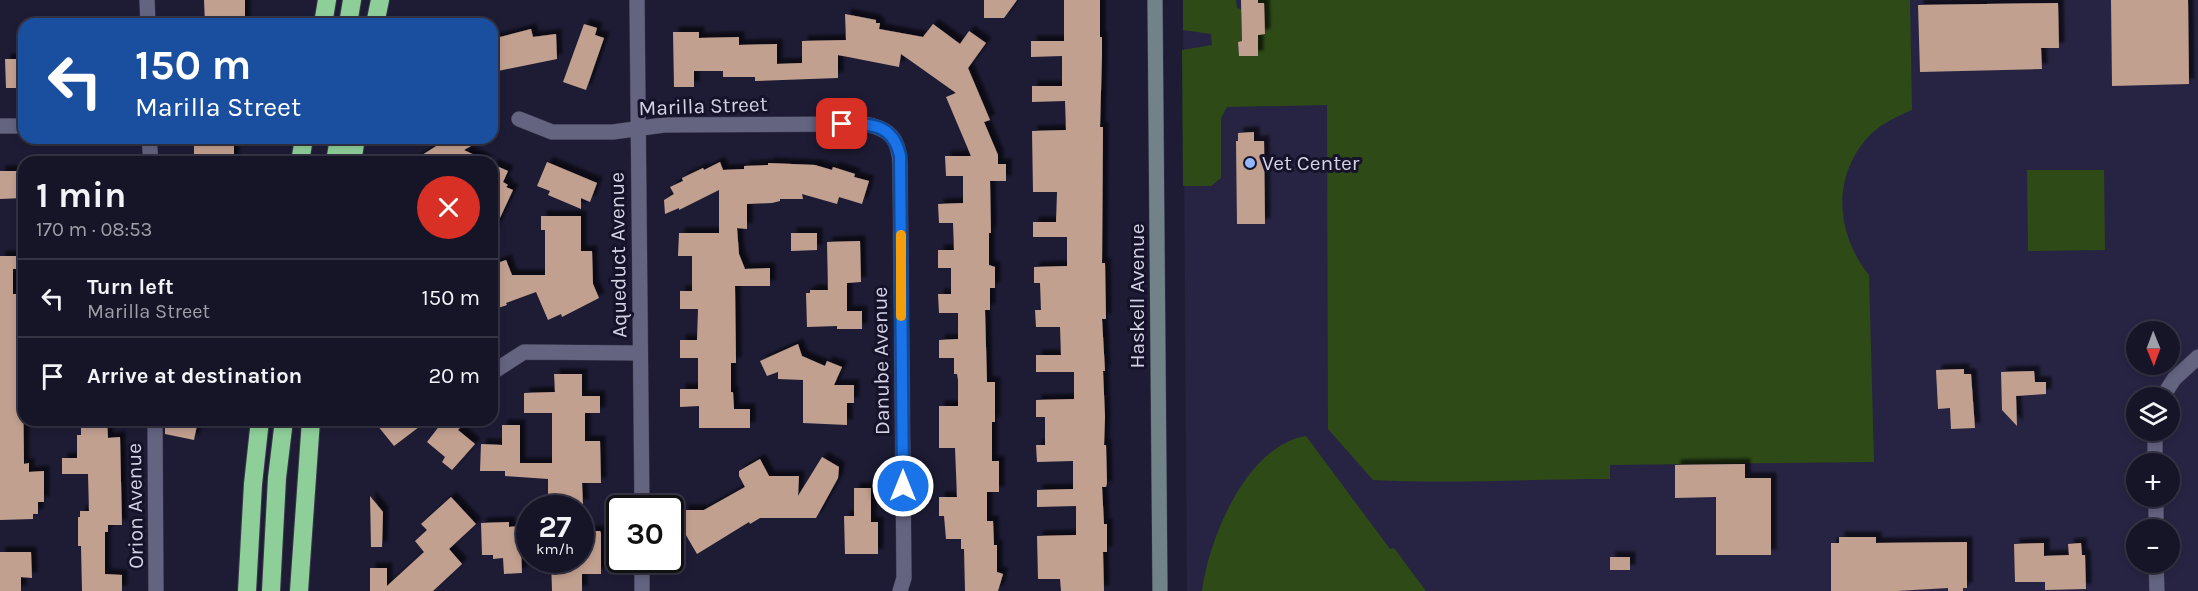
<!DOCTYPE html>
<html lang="en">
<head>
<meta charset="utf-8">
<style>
  body { margin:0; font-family:Karla,sans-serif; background:#1f1e30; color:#f1f3f6; height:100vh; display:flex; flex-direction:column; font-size:22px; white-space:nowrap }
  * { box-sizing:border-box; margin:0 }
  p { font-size:20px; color:#9e9fa8 }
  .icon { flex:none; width:33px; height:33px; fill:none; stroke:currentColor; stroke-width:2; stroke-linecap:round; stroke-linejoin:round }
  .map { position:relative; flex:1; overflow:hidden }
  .sheet { position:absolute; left:18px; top:156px; width:480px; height:270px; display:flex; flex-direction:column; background:#161528; border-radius:18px; box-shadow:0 3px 9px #0003,0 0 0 2px #353445 }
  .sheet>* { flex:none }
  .top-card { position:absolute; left:18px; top:18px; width:480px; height:126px; border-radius:18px; box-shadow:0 3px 9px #0003,0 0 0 2px #353445; background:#1a4fa0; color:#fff; overflow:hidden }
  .needle { width:39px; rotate:179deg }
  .fabs { position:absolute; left:2126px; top:321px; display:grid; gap:12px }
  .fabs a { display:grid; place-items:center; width:54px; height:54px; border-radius:50%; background:#161528; box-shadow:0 3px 9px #0003,0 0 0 2px #353445; font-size:30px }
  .speed { position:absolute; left:516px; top:495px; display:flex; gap:12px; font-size:30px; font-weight:700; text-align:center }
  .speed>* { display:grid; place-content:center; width:78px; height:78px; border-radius:50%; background:#161528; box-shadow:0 3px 9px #0003,0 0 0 2px #353445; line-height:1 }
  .speed small { font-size:15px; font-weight:400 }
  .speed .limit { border:3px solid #111; border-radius:9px; background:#fff; color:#111 }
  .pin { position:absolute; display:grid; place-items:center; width:51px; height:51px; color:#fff; margin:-26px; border-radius:12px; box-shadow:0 3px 9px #0006 }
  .me { position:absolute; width:66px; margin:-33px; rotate:0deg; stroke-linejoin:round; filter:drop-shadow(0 0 4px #0008) }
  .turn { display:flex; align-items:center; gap:21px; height:126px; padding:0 18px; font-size:27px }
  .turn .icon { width:78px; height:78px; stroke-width:2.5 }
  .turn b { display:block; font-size:42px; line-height:51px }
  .round { display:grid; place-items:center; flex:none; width:63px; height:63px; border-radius:32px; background:#1f1e30 }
  .summary { display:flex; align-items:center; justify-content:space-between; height:102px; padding:0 18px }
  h1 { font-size:36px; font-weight:700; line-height:45px }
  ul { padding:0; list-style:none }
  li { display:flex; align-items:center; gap:18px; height:78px; padding:0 18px; border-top:2px solid #353445 }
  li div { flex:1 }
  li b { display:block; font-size:22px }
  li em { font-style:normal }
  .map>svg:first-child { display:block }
</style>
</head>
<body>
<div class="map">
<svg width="2198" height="591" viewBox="0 0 2198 591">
  <defs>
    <filter id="shadow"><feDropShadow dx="5.5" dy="-5.5" stdDeviation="1.5" flood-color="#0009"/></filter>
  </defs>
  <rect width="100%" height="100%" fill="#1e1c35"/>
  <path fill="#272443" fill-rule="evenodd" d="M 1183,0 L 2198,0 L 2198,591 L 1187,591 ZM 2136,332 L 2169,332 L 2169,364 L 2136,364 ZM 2136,398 L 2169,398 L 2169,430 L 2136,430 ZM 2136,464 L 2169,464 L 2169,496 L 2136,496 ZM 2136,530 L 2169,530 L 2169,562 L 2136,562 Z"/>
  <path fill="#2e4a17" d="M 1183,0 L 1236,0 L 1237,8 L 1241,9 L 1242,41 L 1238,42 L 1239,56 L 1258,55 L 1258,35 L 1265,34 L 1264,3 L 1258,3 L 1258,0 L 1910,0 L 1912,110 C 1898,116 1883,123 1872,133 C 1831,174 1835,233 1869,275 L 1874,462 L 1610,465 L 1610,479 C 1531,479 1452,484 1373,480 L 1328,429 L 1327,105 L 1227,107 L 1221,118 L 1221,178 L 1211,186 L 1183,186 L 1182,50 L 1212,45 L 1211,34 L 1183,30 Z
    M 2027,170 L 2104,170 L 2105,250 L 2028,251 Z
    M 1306,436 L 1390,549 L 1394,548 L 1426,591 L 1202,591 C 1209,538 1246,446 1306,436 Z"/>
  <path fill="#c2a090" filter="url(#shadow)" d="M 204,0 L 245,0 L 245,24 L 205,24 Z
    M 984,0 L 1017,0 L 1004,18 L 984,18 Z
    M 1064,0 L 1100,0 L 1100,37 L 1102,37 L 1102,55 L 1100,127 L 1103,127 L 1102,263 L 1105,263 L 1106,319 L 1102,319 L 1105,371 L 1103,371 L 1105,417 L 1104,445 L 1106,445 L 1107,483 L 1106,487 L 1102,487 L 1104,524 L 1107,524 L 1107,552 L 1103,552 L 1104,591 L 1061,591 L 1060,579 L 1038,579 L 1037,536 L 1076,535 L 1076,506 L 1037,507 L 1037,490 L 1073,489 L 1073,461 L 1037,462 L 1036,445 L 1045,445 L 1045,417 L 1036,417 L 1036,400 L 1074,399 L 1074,372 L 1036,372 L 1036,355 L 1061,355 L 1060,327 L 1036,327 L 1035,310 L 1041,310 L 1040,283 L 1034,283 L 1034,267 L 1067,266 L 1067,237 L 1033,237 L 1033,222 L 1056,222 L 1057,192 L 1033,192 L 1032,131 L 1066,130 L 1065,101 L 1032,102 L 1032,86 L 1062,86 L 1062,56 L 1031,57 L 1031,41 L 1064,41 Z
    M 1241,0 L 1258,0 L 1258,3 L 1264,3 L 1265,34 L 1258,35 L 1258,56 L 1239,56 L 1238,42 L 1242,41 Z
    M 2111,0 L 2188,0 L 2189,84 L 2112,86 Z
    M 2058,3 L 2059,48 L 2041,48 L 2042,69 L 1920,72 L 1918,5 Z
    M 845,14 L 876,20 L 876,23 L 880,23 L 879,29 L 923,37 L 933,24 L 960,44 L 969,31 L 986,43 L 968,68 L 990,120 L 984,122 L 998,155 L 998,164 L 1006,164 L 1006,181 L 990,181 L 991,233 L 989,233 L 989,265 L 995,267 L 995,288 L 990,288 L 990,310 L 985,310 L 987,382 L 995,382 L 995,422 L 992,422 L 992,461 L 999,461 L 999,492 L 987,492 L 987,521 L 993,521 L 994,545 L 997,545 L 997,572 L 1003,574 L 998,591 L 965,591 L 964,549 L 961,549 L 961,539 L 946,539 L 944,516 L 939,516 L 939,497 L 957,497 L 955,448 L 939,448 L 939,406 L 958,406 L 958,380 L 957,374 L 954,374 L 954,358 L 939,358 L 939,340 L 958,339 L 958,313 L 939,313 L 938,294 L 951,294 L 951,268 L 938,268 L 938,250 L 954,250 L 953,223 L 939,223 L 938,204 L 963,203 L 963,176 L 946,176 L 945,156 L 971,156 L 946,97 L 956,93 L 901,54 L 899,67 L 838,55 L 838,78 L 755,81 L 755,77 L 723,77 L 723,71 L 694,71 L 694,87 L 674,87 L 673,32 L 699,32 L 699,38 L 739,37 L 739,45 L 777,44 L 777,64 L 802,63 L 802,41 L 846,40 Z
    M 584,24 L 597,28 L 595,35 L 604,38 L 586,90 L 563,82 Z
    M 531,29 L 533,37 L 556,34 L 557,59 L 498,71 L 492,39 Z
    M 5,59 L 24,59 L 24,88 L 6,88 Z
    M 1254,132 L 1254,141 L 1264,141 L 1265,224 L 1237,224 L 1236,141 L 1238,141 L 1238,133 Z
    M 194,138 L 234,138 L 234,162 L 194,162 Z
    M 449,138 L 485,138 L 464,150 L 489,162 L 411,162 Z
    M 547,162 L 597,183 L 590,202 L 581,198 L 581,209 L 548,195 L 550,191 L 537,186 Z
    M 720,162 L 723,170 L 744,169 L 744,166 L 768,165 L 768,163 L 815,165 L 832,170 L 833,167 L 855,174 L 854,177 L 869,181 L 862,204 L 839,197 L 837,204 L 802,194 L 803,199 L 780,199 L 780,201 L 772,203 L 747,204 L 747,229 L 737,228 L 739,254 L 745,269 L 770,268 L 770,286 L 735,286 L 736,363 L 731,363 L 731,392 L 733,392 L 734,409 L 750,409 L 750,428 L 699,428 L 699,406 L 680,407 L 680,389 L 698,389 L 698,358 L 680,358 L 680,340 L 697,340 L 698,309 L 680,309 L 680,291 L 692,291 L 692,256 L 678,256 L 679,233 L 719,233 L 719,190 L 679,210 L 679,208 L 665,214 L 664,200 L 674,194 L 670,187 L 683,181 L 682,178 L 703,168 L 704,170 Z
    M 492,164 L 508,171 L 503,182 L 508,185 L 506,187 L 513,190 L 492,235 Z
    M 0,171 L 24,171 L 24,198 L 0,199 Z
    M 541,216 L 581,216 L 581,251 L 592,251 L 593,284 L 599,298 L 562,317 L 561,314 L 548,320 L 536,292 L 506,303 L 507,305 L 492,310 L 492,265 L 506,260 L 512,275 L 545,275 L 545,230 L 541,230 Z
    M 791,233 L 817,233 L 817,250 L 791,251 Z
    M 860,241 L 861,282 L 847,283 L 847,311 L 862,311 L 862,329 L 837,329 L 837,326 L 807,327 L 806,293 L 810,293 L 810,290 L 828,290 L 827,242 Z
    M 0,256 L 20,256 L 20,269 L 13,269 L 13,294 L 24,294 L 24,315 L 17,315 L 20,371 L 23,371 L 23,385 L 24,464 L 29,463 L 29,472 L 44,471 L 44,502 L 38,502 L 38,514 L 33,514 L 33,519 L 0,520 Z
    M 798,344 L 802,356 L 825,366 L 827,361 L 842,367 L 834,385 L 854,385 L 854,403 L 847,403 L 847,425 L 803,423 L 803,380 L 778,379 L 778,372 L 767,376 L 760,361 Z
    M 1964,369 L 1964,374 L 1971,374 L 1975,428 L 1951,429 L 1950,408 L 1938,409 L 1936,370 Z
    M 2034,371 L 2035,382 L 2046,382 L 2046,394 L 2016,396 L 2017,426 L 2002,410 L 2001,372 Z
    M 554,374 L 582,374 L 582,396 L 600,396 L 600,413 L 585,413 L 585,441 L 600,441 L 601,483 L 582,483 L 583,505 L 548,504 L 548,479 L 505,476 L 505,471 L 480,471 L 481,444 L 502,445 L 502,425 L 520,425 L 520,463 L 552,463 L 552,413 L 524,413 L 524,393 L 555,392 Z
    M 81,420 L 107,420 L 108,438 L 120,437 L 122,525 L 108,525 L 108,532 L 105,532 L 105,574 L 122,575 L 122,591 L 82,591 L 81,546 L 78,546 L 78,517 L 80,517 L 80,511 L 89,511 L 88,474 L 62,474 L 62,458 L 77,458 L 77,435 L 81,435 Z
    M 165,420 L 198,420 L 194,440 L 165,434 Z
    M 373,420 L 413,420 L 419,427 L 394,446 Z
    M 444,420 L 466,420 L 458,430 L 475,444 L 452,470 L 442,462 L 445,457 L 427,442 Z
    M 822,457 L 839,467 L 838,478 L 816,518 L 760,518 L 750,524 L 749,522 L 697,554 L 683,530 L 683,510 L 704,510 L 745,487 L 739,476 L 739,471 L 760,459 L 769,476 L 799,476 L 798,496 Z
    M 1745,464 L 1745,478 L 1771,478 L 1771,555 L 1716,555 L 1716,497 L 1675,498 L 1675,465 Z
    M 854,488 L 871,488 L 871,522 L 878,522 L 878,554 L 845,554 L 844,516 L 854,516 Z
    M 370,496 L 383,512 L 382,547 L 371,547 Z
    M 451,497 L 476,524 L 449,549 L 462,564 L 433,591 L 370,591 L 370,568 L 387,568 L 387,586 L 424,552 L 415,541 L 427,530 L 421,524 Z
    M 509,522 L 509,527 L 520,526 L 522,573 L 504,574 L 503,558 L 493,559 L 493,555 L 482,555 L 481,523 Z
    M 580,531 L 600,531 L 601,533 L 601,574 L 582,574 L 582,591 L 552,591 L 551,560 L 580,560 Z
    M 1839,537 L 1876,537 L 1876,543 L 1967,542 L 1967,588 L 1963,588 L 1963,591 L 1948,591 L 1948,588 L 1897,591 L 1831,591 L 1831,543 L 1839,543 Z
    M 2044,543 L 2044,556 L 2069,555 L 2068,544 L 2081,543 L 2082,555 L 2085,555 L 2086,589 L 2045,590 L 2045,582 L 2015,582 L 2014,544 Z
    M 0,552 L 31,552 L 32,578 L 21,577 L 21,591 L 0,591 Z
    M 1610,557 L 1630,557 L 1630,570 L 1610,570 Z"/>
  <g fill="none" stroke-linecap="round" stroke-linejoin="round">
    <g stroke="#39374b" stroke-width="16">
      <path id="minor" d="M 147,0 L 148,24
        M 637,0 L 642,508
        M 519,119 L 552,132 L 613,132 L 664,125 L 864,124 C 889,128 899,138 900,164 L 904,578 L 900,591
        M 0,126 L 24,126
        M 149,138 L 151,162
        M 496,370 L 524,352 L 640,353
        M 2162,398 L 2174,379 L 2198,357
        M 155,420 L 156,591
        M 2155,430 L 2155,464
        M 2156,496 L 2156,530
        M 642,560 L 642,591
        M 2156,562 L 2157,591"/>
    </g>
    <g stroke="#39374b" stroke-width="16">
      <path id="secondary" d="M 1155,0 L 1160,591"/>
    </g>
    <g stroke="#39374b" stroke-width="20">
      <path id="motorway" d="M 323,24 L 327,0
        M 348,24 L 352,0
        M 375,24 L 380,0
        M 300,162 L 304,138
        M 335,162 L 339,138
        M 352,162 L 356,138
        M 247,591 L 253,484 L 260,420
        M 271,591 L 277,478 L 284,420
        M 299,591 L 311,420"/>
    </g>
    <use href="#minor" stroke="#646380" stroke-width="15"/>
    <use href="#secondary" stroke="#718388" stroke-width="15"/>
    <use href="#motorway" stroke="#8ecf99" stroke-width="18"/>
  </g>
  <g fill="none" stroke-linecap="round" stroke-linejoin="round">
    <g stroke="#114b97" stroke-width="15">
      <path id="route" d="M 842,124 C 870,124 893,123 900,156 L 903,486"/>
    </g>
    <use href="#route" stroke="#1a73e8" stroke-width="10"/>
    <path stroke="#f59e0b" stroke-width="10" d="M 901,235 L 901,316"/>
  </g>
  <circle fill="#94b7fd" stroke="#15122a" stroke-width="2" cx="1250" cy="163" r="6"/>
  <g text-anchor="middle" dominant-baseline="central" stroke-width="6" stroke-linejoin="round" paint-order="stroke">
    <g font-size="21" fill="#d3d3e4" stroke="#15122a">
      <text transform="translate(703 106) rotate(-2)">Marilla Street</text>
      <text transform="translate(618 255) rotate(-91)">Aqueduct Avenue</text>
      <text transform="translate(1137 296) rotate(-90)">Haskell Avenue</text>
      <text transform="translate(881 361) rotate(-91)">Danube Avenue</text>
      <text transform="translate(135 506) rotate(-91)">Orion Avenue</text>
    </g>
    <g font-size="21" fill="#d3d3e4" stroke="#15122a" text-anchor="start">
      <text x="1262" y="163">Vet Center</text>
    </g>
  </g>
</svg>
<div class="fabs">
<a><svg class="needle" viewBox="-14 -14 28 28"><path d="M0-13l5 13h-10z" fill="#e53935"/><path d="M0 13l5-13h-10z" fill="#9e9fa8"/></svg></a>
<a><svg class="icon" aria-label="layers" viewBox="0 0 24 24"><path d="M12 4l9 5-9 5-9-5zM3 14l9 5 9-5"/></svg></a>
<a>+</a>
<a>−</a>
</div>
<div class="speed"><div>27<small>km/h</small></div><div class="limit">30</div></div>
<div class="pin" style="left:842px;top:124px;background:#d93025"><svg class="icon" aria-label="arrive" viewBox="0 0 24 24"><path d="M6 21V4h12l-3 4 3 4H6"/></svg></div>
<svg class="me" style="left:903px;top:486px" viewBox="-20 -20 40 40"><circle r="17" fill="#1a73e8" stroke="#fff" stroke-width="3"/><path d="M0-11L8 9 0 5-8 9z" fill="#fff"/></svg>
<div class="top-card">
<div class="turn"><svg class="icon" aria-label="left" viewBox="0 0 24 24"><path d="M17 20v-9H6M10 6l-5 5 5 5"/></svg><div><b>150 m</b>Marilla Street</div></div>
</div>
<section class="sheet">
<div class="summary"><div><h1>1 min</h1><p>170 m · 08:53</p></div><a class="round" style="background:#d93025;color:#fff"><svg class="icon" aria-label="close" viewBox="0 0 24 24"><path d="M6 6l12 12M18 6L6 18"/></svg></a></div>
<ul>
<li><svg class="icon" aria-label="left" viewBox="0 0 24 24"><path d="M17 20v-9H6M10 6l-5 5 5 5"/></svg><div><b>Turn left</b><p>Marilla Street</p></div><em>150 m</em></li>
<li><svg class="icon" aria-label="arrive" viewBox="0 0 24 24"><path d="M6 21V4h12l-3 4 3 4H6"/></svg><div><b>Arrive at destination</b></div><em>20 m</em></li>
</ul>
</section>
</div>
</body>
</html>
